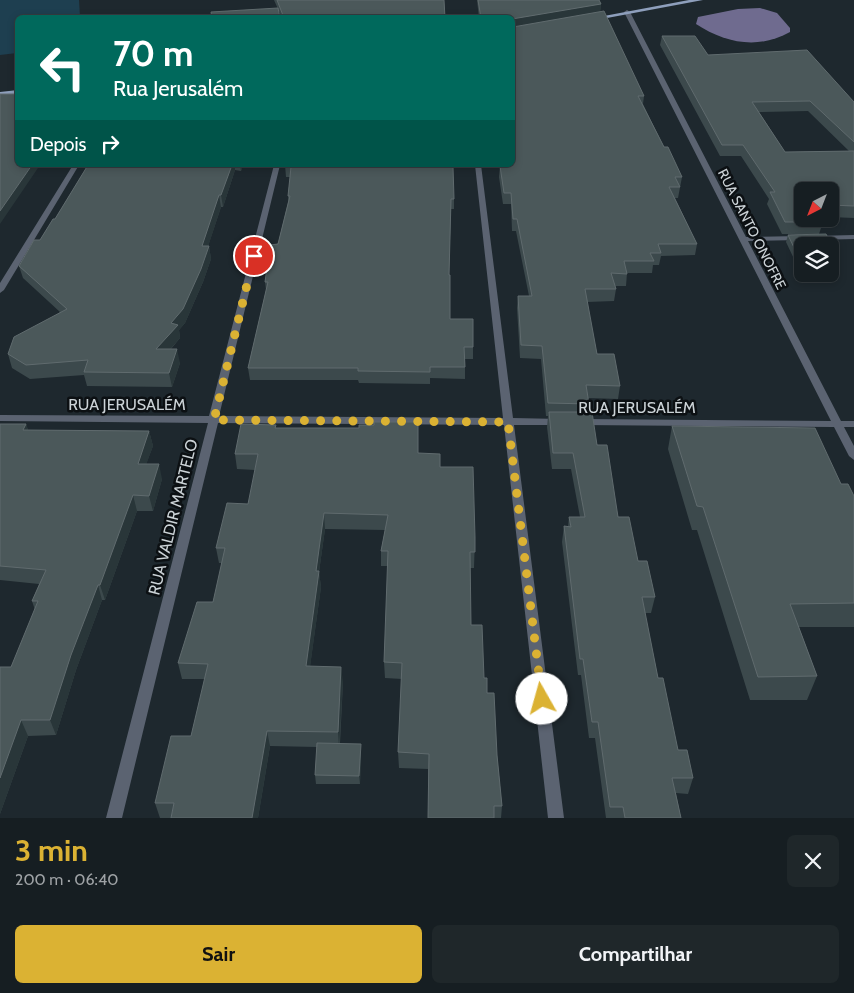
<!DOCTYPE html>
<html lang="pt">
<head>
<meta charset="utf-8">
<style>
  body { margin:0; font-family:Cabin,sans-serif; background:#1f272a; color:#f1f3f6; height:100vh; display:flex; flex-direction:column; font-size:19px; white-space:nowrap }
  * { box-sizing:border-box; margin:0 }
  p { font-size:16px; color:#9ea2a5 }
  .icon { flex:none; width:28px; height:28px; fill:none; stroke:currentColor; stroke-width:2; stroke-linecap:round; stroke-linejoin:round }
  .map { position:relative; height:818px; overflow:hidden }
  .sheet { display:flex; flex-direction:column; background:#161e22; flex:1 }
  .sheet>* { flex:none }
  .hud { position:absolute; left:15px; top:15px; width:500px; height:152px; border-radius:8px; box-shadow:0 2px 8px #0003,0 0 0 1px #353c40; background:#00695c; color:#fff; overflow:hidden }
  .needle { width:32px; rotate:222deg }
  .tools { position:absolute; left:794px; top:182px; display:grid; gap:10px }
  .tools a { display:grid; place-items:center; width:45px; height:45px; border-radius:8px; background:#161e22; box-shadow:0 2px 8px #0003,0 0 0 1px #353c40; font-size:25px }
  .pin { position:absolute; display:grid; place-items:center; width:42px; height:42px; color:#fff; margin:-21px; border:2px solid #fff; border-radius:50%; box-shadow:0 1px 5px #0007 }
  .me { position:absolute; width:55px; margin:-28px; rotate:353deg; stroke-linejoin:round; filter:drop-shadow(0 0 4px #0008) }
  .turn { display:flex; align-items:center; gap:18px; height:105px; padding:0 15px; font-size:22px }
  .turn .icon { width:65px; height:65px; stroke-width:2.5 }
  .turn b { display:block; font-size:35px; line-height:42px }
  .then { display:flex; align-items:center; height:48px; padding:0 15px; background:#0003; gap:10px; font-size:19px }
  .round { display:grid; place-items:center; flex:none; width:52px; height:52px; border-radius:8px; background:#1f272a }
  .overview { display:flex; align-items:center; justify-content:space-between; height:85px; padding:0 15px }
  h1 { font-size:30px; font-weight:700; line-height:38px; color:#dbb233 }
  .cta { display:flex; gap:10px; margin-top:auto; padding:10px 15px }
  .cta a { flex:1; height:58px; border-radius:8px; background:#dbb233; color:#111; font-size:20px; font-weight:700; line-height:58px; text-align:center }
  .cta a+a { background:#1f272a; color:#f1f3f6 }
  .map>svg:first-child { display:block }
</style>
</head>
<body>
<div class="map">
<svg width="854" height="818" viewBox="0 0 854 818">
  <rect width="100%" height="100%" fill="#1e282e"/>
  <path fill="#1e3f50" d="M 0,0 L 79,0 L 80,17 L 18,18 L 17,53 L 0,55 Z"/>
  <path fill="#6f6b8f" d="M 760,8 L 777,13 L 790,28 L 790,32 C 758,50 725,43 696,24 L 698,17 L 738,9 Z"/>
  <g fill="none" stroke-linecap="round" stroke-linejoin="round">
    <path fill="#5b6371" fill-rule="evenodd" d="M 627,10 L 630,12 L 746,237 L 799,236 L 803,238 L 799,240 L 748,241 L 841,421 L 854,421 L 854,427 L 844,427 L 854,446 L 854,460 L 849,456 L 834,427 L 581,425 L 576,422 L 581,419 L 831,421 L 624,12 Z
      M 73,165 L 79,165 L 4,290 L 0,293 L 0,283 Z
      M 274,165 L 280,165 L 219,416 L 503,418 L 475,165 L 481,165 L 513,418 L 561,419 L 566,422 L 561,425 L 514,425 L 564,818 L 548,818 L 504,425 L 218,423 L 122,818 L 106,818 L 208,423 L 0,421 L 0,415 L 209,416 Z
      M 854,235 L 854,239 L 814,240 L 810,238 L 814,236 Z"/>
    <path fill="#8e9fbc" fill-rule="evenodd" d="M 689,0 L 703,0 L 591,21 L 588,19 Z
      M 18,90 L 18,94 L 0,96 L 0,92 Z"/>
  </g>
  <path fill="#3c494c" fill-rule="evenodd" d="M 274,0 L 444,0 L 445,18 L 282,18 Z
    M 477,0 L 599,0 L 601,4 L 600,12 L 644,96 L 643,104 L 664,147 L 682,177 L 678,198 L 675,198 L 697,244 L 695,255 L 661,256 L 659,265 L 653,265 L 652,273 L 627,273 L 626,286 L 615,286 L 616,289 L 614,301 L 587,302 L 597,354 L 620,386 L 618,399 L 588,398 L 589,404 L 588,412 L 618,517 L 655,597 L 651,613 L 645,613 L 658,678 L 678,750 L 693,778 L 688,794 L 676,793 L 681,818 L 606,818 L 595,738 L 589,738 L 581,675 L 578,675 L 562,542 L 564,526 L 568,527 L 569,517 L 580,517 L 571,469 L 552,469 L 547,427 L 548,416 L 546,416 L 541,359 L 520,358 L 517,308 L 518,296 L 529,296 L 516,231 L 512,231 L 511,204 L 503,204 L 499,177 L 500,166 L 503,166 L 503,165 L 512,165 L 512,18 L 479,18 Z
    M 662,36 L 708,55 L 854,102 L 854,218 L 830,217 L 830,191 L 802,191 L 823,222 L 819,234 L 782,234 L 767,204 L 769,199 L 741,156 L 720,156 L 660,45 ZM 808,111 L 849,151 L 785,152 L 759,112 Z
    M 88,165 L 243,165 L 241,171 L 235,170 L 223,207 L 221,207 L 208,246 L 209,246 L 211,259 L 203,282 L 185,323 L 179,330 L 180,338 L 171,349 L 180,363 L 172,387 L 87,386 L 84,375 L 30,379 L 12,368 L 8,354 L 60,312 L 23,278 L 19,266 L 40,240 L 55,219 Z
    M 285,165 L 454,199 L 454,209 L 451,209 L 449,275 L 450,319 L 473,347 L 473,359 L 465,359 L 465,379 L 430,378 L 430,384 L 359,383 L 358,380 L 250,380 L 248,368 L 266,290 L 265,282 L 278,244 L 288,202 L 288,196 L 290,177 L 286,177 Z
    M 826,234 L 837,254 L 835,262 L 830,262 L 830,246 L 802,246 L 802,261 L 795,261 L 786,242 L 788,235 Z
    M 0,424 L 26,424 L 28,430 L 149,431 L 153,446 L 146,464 L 162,479 L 153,511 L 137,511 L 105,600 L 102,600 L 76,670 L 56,735 L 28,736 L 0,814 L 0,667 L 11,667 L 35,610 L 32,601 L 39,584 L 0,580 Z
    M 276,425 L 276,428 L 418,453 L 440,467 L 475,537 L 474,568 L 470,568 L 471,625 L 487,693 L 497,755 L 502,806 L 501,818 L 428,818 L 428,769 L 399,768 L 398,752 L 402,679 L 385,678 L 384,662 L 388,566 L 381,566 L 381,551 L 385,530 L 325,529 L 319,572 L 321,587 L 310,666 L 343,682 L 340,743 L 361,752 L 360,784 L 316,784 L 315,775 L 317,747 L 270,746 L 258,818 L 160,818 L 155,803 L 191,736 L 205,679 L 182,679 L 178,663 L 213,602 L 222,563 L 219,563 L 216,548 L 248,504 L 255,470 L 237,469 L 235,454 Z
    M 672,426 L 841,484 L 854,496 L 854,627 L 799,627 L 817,676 L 807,700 L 750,700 L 697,530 L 692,530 L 668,449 Z"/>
  <path fill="#293639" d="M 601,4 L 600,13 L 512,28 L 512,19 Z
    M 32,165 L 40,165 L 0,224 L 0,211 Z
    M 232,165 L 235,165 L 235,170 L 223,207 L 221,195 Z
    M 240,165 L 243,165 L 241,171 Z
    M 219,195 L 221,207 L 204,259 L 202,246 Z
    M 209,246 L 211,259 L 203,282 L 185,323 L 179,330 L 180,338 L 159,362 L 156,349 L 171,323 Z
    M 177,349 L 180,363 L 172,387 L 169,373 Z
    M 26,424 L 31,439 L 23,430 Z
    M 149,431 L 153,446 L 141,479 L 138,464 Z
    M 159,464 L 162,479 L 153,511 L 149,496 Z
    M 133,495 L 137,511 L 105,600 L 100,585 Z
    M 324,513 L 325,529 L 319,572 L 321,587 L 308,682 L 306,666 L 316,571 Z
    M 98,585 L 102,600 L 76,670 L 56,735 L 50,720 L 71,655 Z
    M 341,667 L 343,682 L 339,748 L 338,732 Z
    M 21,720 L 28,736 L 0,814 L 0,778 Z
    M 267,731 L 270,746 L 258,818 L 252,818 Z
    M 361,744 L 361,752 L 360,784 L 359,776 Z"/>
  <path fill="#4b585a" stroke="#606b6e" d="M 277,0 L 444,0 L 445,18 L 284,18 Z
    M 478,0 L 599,0 L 601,4 L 512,19 L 512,18 L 481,18 Z
    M 278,8 L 280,18 L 212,18 L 211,12 Z
    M 604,11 L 644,96 L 638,96 L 664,147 L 668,147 L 682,177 L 675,177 L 680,187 L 669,187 L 697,244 L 658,244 L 661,253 L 650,253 L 654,261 L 624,261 L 627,274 L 611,273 L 616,289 L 585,289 L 597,354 L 614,354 L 620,386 L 586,385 L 589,404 L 548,403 L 542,346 L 521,345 L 518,296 L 532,296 L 517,219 L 513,219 L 511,193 L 504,193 L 500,166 L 512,165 L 512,26 L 513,27 Z
    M 662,36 L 695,36 L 708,55 L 807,50 L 854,102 L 854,142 L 810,101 L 752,102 L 785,152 L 854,151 L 854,206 L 830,205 L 830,191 L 802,191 L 802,219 L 821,219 L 823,222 L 785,222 L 770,192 L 775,192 L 743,145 L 722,145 Z
    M 0,94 L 18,94 L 18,165 L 32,165 L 0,211 Z
    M 88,165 L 232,165 L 221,195 L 219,195 L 202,246 L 209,246 L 201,269 L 183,309 L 171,323 L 178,325 L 156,349 L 177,349 L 169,373 L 84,372 L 88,360 L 26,365 L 8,354 L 14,337 L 67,309 L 19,266 L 34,240 L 40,240 L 53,219 L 55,219 Z
    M 285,165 L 447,165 L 447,167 L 453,167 L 454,199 L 451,199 L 449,275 L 450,275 L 450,319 L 473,319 L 473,347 L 464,347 L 465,367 L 430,367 L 430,372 L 358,371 L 358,368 L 248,368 L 268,282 L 265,282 L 270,245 L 278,244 L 290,196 L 288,196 L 291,167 L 285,167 Z
    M 826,234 L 837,254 L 830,254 L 830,246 L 802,246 L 802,254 L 797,254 L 788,235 Z
    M 549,412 L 592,412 L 597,445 L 607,445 L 618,517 L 629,517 L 638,561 L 647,561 L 655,597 L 642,597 L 658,678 L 663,678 L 678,750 L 687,750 L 693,778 L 672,778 L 681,818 L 625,818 L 623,807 L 610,807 L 598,722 L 592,722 L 583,659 L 580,659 L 564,526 L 571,527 L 569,517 L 585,517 L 573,453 L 553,453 Z
    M 374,422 L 418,422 L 418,453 L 440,454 L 440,467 L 473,467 L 475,537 L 475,552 L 470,552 L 471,625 L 482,625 L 484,678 L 487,678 L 487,693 L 494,693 L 497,755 L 502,806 L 494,806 L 494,818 L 428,818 L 429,754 L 398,752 L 402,663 L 384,662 L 388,551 L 381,551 L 388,515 L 324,513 L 316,571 L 319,571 L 306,666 L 341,667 L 338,732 L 267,731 L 252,818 L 171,818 L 174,803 L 155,803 L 171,736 L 191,736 L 208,664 L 178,663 L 197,602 L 213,602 L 225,548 L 216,548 L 227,503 L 248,504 L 258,454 L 235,454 L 241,424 L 276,425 L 275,428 L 359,428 L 359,425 L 374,425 Z
    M 0,424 L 26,424 L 23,430 L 149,431 L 138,464 L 159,464 L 149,496 L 133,495 L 100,585 L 98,585 L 71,655 L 50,720 L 21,720 L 0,778 L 0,667 L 11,667 L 38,601 L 32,601 L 46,570 L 0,566 Z
    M 672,426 L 815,428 L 841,484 L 848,484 L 854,496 L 854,603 L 790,604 L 817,676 L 758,677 L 703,507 L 697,506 Z
    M 317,743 L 361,744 L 359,776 L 315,775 Z"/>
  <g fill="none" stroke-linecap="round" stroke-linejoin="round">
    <path stroke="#dbb233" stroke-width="9" stroke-dasharray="0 16.2" d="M 254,256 L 214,420 L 508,422 L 542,699"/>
  </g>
  <g text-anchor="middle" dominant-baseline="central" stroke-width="5" stroke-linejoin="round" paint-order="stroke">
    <g font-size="14" fill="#ccd3d7" stroke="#0c1013">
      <text transform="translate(752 229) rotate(63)">RUA SANTO ONOFRE</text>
    </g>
    <g font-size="16" fill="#ccd3d7" stroke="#0c1013">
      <text x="127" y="404">RUA JERUSALÉM</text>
      <text x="637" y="407">RUA JERUSALÉM</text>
      <text transform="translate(173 517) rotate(-76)">RUA VALDIR MARTELO</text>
    </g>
  </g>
</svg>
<div class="tools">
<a><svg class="needle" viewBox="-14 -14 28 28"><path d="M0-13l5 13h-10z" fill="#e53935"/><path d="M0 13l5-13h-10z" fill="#9ea2a5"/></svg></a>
<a><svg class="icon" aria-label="layers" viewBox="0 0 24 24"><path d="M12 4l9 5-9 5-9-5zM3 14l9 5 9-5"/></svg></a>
</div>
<div class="pin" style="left:254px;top:256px;background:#d93025"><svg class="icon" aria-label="arrive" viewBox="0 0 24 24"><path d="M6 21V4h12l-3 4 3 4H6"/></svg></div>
<svg class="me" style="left:542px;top:699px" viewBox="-20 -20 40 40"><circle r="19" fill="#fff"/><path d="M0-13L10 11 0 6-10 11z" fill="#dbb233"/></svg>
<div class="hud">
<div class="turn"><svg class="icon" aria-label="left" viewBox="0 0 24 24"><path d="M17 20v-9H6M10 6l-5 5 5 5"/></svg><div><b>70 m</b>Rua Jerusalém</div></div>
<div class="then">Depois<svg class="icon" aria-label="right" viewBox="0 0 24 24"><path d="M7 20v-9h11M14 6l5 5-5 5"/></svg></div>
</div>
</div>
<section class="sheet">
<div class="overview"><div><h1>3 min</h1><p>200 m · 06:40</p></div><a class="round"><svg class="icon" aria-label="close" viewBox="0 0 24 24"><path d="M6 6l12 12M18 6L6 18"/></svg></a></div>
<div class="cta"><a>Sair</a><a>Compartilhar</a></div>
</section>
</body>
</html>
